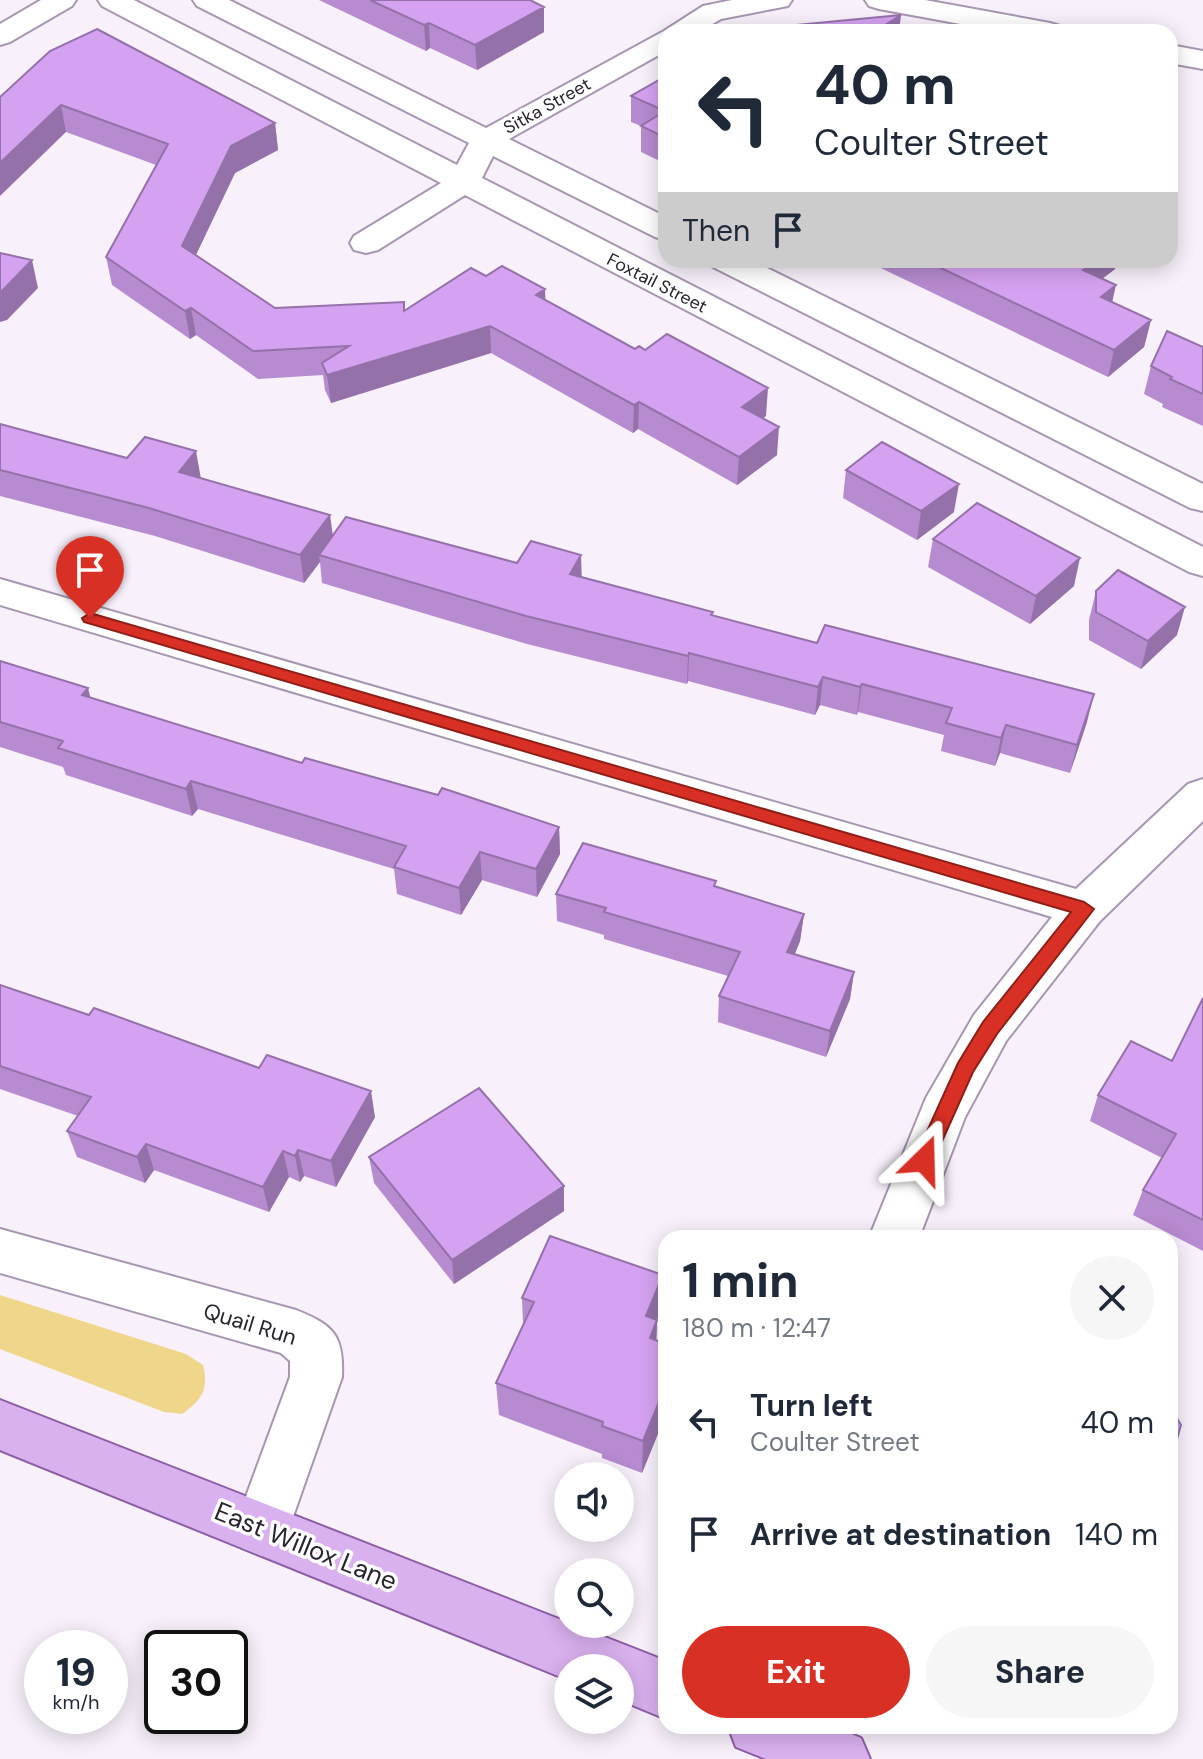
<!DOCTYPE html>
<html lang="en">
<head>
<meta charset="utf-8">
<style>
  body { margin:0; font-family:"DM Sans",sans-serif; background:#f6f6f7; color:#1f2937; height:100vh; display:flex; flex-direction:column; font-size:30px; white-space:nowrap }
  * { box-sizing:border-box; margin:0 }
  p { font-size:26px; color:#747a83 }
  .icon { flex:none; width:44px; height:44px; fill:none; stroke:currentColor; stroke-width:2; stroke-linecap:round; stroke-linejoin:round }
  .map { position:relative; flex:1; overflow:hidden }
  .side { position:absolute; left:658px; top:1230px; width:520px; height:504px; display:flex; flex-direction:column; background:#fff; border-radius:24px; box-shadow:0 4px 20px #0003 }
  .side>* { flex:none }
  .guide { position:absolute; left:658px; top:24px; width:520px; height:244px; border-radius:24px; box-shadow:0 4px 20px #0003; background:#fff; color:#1f2937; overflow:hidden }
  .tools { position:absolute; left:554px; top:1462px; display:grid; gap:16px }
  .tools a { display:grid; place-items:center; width:80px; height:80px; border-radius:50%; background:#fff; box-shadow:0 4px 20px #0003; font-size:40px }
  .speed { position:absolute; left:24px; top:1630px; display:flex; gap:16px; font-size:40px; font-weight:700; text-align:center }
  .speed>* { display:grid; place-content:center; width:104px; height:104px; border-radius:50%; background:#fff; box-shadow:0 4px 20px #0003; line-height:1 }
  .speed small { font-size:20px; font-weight:400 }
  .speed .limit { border:4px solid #111; border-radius:12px; background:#fff; color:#111 }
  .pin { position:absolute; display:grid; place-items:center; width:68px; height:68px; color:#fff; margin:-82px -34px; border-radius:50% 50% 50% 0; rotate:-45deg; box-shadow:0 0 8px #0007 }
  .pin .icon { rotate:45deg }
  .me { position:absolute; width:88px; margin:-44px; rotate:22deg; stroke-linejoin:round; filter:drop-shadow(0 0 6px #0008) }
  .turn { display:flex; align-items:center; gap:28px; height:168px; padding:0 24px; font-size:36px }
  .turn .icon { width:104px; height:104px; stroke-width:2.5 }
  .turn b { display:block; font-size:56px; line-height:68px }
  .then { display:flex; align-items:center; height:76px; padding:0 24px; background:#0003; gap:16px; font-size:30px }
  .round { display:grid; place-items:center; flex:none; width:84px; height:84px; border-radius:42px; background:#f6f6f7 }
  .head { display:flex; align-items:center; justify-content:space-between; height:136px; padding:0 24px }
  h1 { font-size:48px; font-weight:700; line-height:60px }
  .action { display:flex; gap:16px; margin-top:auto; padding:16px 24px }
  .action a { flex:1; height:92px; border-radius:48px; background:#d93025; color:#fff; font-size:32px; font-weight:700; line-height:92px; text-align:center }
  .action a+a { background:#f6f6f7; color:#1f2937 }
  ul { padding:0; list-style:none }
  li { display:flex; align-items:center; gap:24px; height:112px; padding:0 24px }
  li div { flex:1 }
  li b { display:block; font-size:30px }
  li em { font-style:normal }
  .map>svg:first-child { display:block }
</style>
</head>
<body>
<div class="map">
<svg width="1203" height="1759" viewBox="0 0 1203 1759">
  <rect width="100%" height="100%" fill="#f8f1fc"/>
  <path fill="#efd68a" d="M 0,1295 L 186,1354 L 203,1365 C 209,1389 202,1400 182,1414 L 164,1412 L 0,1349 Z"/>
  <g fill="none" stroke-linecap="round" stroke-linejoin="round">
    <g stroke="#a796b0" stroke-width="4">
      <path id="minor" d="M 41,0 L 76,0 L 72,6 L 10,42 L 0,45 L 0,24 Z
        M 98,0 L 134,0 L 457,165 L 469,143 L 197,6 L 193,0 L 229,0 L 486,128 L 664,31 L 703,6 L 732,0 L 792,0 L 788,6 L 721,19 L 699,32 L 666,32 L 666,51 L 509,139 L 666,217 L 666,240 L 655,237 L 493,156 L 482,178 L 1203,547 L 1203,576 L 1189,572 L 465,195 L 378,250 L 366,253 L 354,250 L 350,243 L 354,236 L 441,183 L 102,6 Z
        M 865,0 L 925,0 L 1050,23 L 1060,26 L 1065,32 L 1004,32 L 879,9 L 869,6 Z
        M 1170,45 L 1203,51 L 1203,69 L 1170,63 Z
        M 708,260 L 751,260 L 1203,484 L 1203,511 L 1190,508 L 713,267 Z
        M 0,579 L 1076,889 L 1188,784 L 1203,779 L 1203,821 L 1100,921 L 1006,1041 L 965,1117 L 919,1238 L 869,1238 L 926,1098 L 974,1015 L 1052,917 L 0,605 Z
        M 0,1229 L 296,1310 C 334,1325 344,1336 342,1377 L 282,1548 L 262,1556 L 242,1548 L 234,1529 L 290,1377 L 290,1361 L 281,1353 L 0,1273 Z"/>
    </g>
    <g stroke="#8c5ea4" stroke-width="4">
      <path id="major" d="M 0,1400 L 666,1661 L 666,1719 L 620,1700 L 620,1668 L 568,1668 L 568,1680 L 0,1450 Z
        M 728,1726 L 832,1726 L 861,1738 L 870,1759 L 766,1759 L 736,1747 Z"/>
    </g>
    <use href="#minor" fill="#fff" fill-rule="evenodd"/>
    <use href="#major" fill="#dab1ef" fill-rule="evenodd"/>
  </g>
  <path fill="#b78bcf" d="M 319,0 L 530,0 L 544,32 L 477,70 L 430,48 L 426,51 Z
    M 666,76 L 666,164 L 641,152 L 641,126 L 631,122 L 631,96 Z
    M 0,97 L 275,123 L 278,150 L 235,173 L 195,255 L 275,308 L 404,311 L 486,276 L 545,289 L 545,300 L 635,349 L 766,416 L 763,418 L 777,455 L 737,485 L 638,429 L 633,433 L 491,353 L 331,403 L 325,390 L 323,375 L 258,379 L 196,335 L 190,339 L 112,285 L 106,257 L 156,165 L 66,132 Z
    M 864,260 L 1117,260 L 1115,269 L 1102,279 L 1112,302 L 1151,320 L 1144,347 L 1108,377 Z
    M 1203,347 L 1203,426 L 1162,407 L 1163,404 L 1144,394 L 1151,366 Z
    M 0,424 L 201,479 L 333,535 L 517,563 L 581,577 L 712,616 L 1087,722 L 1070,773 L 1000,753 L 995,766 L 941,751 L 944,735 L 858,712 L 857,715 L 820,705 L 815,715 L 688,681 L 687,684 L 527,644 L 322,583 L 320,562 L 304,583 L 155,536 L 0,496 Z
    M 846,470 L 954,512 L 917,540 L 843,498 Z
    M 933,539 L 1074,586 L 1030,624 L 928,567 Z
    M 1096,591 L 1177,635 L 1141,669 L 1089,640 L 1089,620 Z
    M 0,661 L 90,698 L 302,763 L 559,827 L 560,854 L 537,897 L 482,880 L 461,915 L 397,894 L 394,869 L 198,809 L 192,816 L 66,775 L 63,767 L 0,747 Z
    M 716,887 L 804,914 L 800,941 L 795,954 L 854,972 L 850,999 L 826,1057 L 718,1022 L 719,996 L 728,976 L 604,939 L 604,935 L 557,921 L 556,894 Z
    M 0,985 L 375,1117 L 336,1187 L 304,1176 L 300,1182 L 289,1177 L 269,1212 L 154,1170 L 145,1183 L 77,1157 L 67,1131 L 78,1116 L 0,1089 Z
    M 1203,998 L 1203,1251 L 1133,1215 L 1143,1190 L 1162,1158 L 1090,1121 L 1098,1095 L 1172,1061 Z
    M 369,1157 L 564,1211 L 454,1284 L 374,1183 Z
    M 663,1275 L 661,1309 L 657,1320 L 656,1340 L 666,1344 L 666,1414 L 642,1473 L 602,1458 L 602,1454 L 499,1415 L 496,1383 L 523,1324 L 522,1298 Z"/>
  <path fill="#9571a9" d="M 544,7 L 544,32 L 477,70 L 475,45 Z
    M 901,15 L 899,32 L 874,32 Z
    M 429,23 L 430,48 L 426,51 L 424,25 Z
    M 61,105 L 66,132 L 0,196 L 0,163 Z
    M 275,123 L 278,150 L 235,173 L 187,274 L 182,246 L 231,146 Z
    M 32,260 L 38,288 L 7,320 L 0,322 L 0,293 Z
    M 1097,260 L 1117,260 L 1115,269 L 1078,297 L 1083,270 Z
    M 1116,285 L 1110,312 L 1101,297 Z
    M 545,289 L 546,317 L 536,295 Z
    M 191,308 L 196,335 L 190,339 L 185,311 Z
    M 1151,320 L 1144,347 L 1108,377 L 1114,350 Z
    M 490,326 L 491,353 L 331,403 L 327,375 Z
    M 768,388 L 766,416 L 740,435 L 742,407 Z
    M 639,402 L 638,429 L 633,433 L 634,405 Z
    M 779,427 L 777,455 L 737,485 L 739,457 Z
    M 196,451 L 201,479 L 179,472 Z
    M 959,484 L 954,512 L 917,540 L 921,511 Z
    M 330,515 L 334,543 L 319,555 L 320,562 L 304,583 L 300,555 Z
    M 581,555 L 582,583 L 570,574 Z
    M 1080,558 L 1074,586 L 1030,624 L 1036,596 Z
    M 1185,607 L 1177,635 L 1141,669 L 1148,641 Z
    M 689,653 L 688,681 L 687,684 L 688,656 Z
    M 823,677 L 820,705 L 815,715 L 818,687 Z
    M 862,684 L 858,712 L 857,715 L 860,687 Z
    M 88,688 L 95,716 L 82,695 Z
    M 1094,694 L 1087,722 L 1070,773 L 1077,745 Z
    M 1006,725 L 1000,753 L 995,766 L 1001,738 Z
    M 191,781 L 198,809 L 192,816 L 186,789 Z
    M 559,827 L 560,854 L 537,897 L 536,869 Z
    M 480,852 L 482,880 L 461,915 L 459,888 Z
    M 804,914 L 800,941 L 784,979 L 787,952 Z
    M 854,972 L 850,999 L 826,1057 L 830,1031 Z
    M 371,1091 L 375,1117 L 336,1187 L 331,1161 Z
    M 146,1144 L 154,1170 L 145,1183 L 137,1157 Z
    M 298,1150 L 304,1176 L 300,1182 L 295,1156 Z
    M 283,1151 L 289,1177 L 269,1212 L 263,1187 Z
    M 564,1186 L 564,1211 L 454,1284 L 452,1260 Z
    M 663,1275 L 661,1309 L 645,1350 L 646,1316 Z
    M 657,1320 L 656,1354 L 650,1338 Z
    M 666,1385 L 666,1414 L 642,1473 L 643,1441 Z"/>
  <path fill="#d5a2f1" stroke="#9571a9" stroke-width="2" d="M 370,0 L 530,0 L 544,7 L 475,45 L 429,23 L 424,25 Z
    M 901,15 L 874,32 L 776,32 L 774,27 Z
    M 97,29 L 275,123 L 231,146 L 182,246 L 275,308 L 404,302 L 404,311 L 471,268 L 486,276 L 502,266 L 545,289 L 536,295 L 635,349 L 639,346 L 645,350 L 667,334 L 768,388 L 742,407 L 779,427 L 739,457 L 639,402 L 634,405 L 490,326 L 327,375 L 322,363 L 349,346 L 253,351 L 191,308 L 185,311 L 106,257 L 168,144 L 61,105 L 0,163 L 0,97 L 50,51 Z
    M 666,76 L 666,138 L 641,126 L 665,111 L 631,96 Z
    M 0,253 L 32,260 L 0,293 Z
    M 924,260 L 1097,260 L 1083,270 L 1116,285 L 1101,297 L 1151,320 L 1114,350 Z
    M 1167,331 L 1203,347 L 1203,394 L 1170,379 L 1172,377 L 1151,366 Z
    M 0,424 L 127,458 L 145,437 L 196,451 L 179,472 L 330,515 L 300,555 L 149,508 L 0,470 Z
    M 882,442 L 959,484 L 921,511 L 846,470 Z
    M 977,503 L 1080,558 L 1036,596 L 933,539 Z
    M 346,517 L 517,563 L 531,541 L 581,555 L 570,574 L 713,612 L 711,615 L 817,643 L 825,625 L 1094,694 L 1077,745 L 1006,725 L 1001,738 L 946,723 L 952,708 L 862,684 L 860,687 L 823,677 L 818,687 L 689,653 L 688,656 L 526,616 L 319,555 Z
    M 1118,570 L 1185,607 L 1148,641 L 1096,612 L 1096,591 Z
    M 0,661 L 88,688 L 82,695 L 302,763 L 305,758 L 438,795 L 442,788 L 559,827 L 536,869 L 480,852 L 459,888 L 394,867 L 406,846 L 191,781 L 186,789 L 58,748 L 63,741 L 0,722 Z
    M 583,843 L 716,881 L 714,886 L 804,914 L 787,952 L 854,972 L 830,1031 L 719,996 L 740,952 L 604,912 L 606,908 L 556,894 Z
    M 0,985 L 89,1015 L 94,1008 L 259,1068 L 267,1055 L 371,1091 L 331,1161 L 298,1150 L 295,1156 L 283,1151 L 263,1187 L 146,1144 L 137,1157 L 67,1131 L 91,1097 L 0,1066 Z
    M 1203,998 L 1203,1220 L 1143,1190 L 1176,1134 L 1098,1095 L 1131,1041 L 1172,1061 Z
    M 479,1088 L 564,1186 L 452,1260 L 369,1157 Z
    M 550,1236 L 663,1275 L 646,1316 L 657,1320 L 650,1338 L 666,1344 L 666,1385 L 643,1441 L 602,1426 L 603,1422 L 496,1383 L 534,1302 L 522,1298 Z
    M 1170,1407 L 1181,1425 L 1170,1464 Z"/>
  <path fill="#d93025" stroke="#8d1f18" stroke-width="2" d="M 90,613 L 1084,902 L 1094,909 L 997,1034 L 973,1072 L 931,1166 L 924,1169 L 917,1166 L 914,1160 L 958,1063 L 983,1022 L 1071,912 L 84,622 L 82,618 Z"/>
  <g text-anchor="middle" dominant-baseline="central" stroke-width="7" stroke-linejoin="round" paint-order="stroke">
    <g font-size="18" fill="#29232d" stroke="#fff">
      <text transform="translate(547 106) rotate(-29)">Sitka Street</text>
      <text transform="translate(657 283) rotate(27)">Foxtail Street</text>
    </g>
    <g font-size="22" fill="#29232d" stroke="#fff">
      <text transform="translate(250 1324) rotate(17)">Quail Run</text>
    </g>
    <g font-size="26" fill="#29232d" stroke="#fff">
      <text transform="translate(306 1546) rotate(22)">East Willox Lane</text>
    </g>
  </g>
</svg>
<div class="tools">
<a><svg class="icon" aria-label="sound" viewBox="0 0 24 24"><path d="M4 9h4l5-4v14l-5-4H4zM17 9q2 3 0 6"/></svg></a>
<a><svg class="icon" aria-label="search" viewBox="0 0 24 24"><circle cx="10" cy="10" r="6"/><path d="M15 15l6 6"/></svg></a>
<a><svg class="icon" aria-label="layers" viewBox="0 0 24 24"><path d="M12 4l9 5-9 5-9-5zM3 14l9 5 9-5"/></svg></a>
</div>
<div class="speed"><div>19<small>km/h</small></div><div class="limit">30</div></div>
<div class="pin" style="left:90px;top:618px;background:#d93025"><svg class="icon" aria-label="arrive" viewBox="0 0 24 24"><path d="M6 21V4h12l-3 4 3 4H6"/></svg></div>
<svg class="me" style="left:924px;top:1160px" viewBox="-20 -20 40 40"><path d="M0-17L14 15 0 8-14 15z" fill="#d93025" stroke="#fff" stroke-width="4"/></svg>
<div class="guide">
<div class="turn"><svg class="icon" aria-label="left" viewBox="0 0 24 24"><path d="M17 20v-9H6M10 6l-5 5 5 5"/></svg><div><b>40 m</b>Coulter Street</div></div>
<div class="then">Then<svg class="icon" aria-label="arrive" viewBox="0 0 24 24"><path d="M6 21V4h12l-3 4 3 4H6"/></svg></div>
</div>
<section class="side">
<div class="head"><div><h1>1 min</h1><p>180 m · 12:47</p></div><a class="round"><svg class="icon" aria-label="close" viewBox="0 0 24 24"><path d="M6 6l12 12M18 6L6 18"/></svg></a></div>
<ul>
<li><svg class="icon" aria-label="left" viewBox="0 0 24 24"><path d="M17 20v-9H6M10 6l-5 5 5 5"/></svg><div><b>Turn left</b><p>Coulter Street</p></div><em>40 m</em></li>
<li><svg class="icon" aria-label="arrive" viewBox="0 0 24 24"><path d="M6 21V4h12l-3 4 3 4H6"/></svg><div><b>Arrive at destination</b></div><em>140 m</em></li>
</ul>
<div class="action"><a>Exit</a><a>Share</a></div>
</section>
</div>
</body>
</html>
